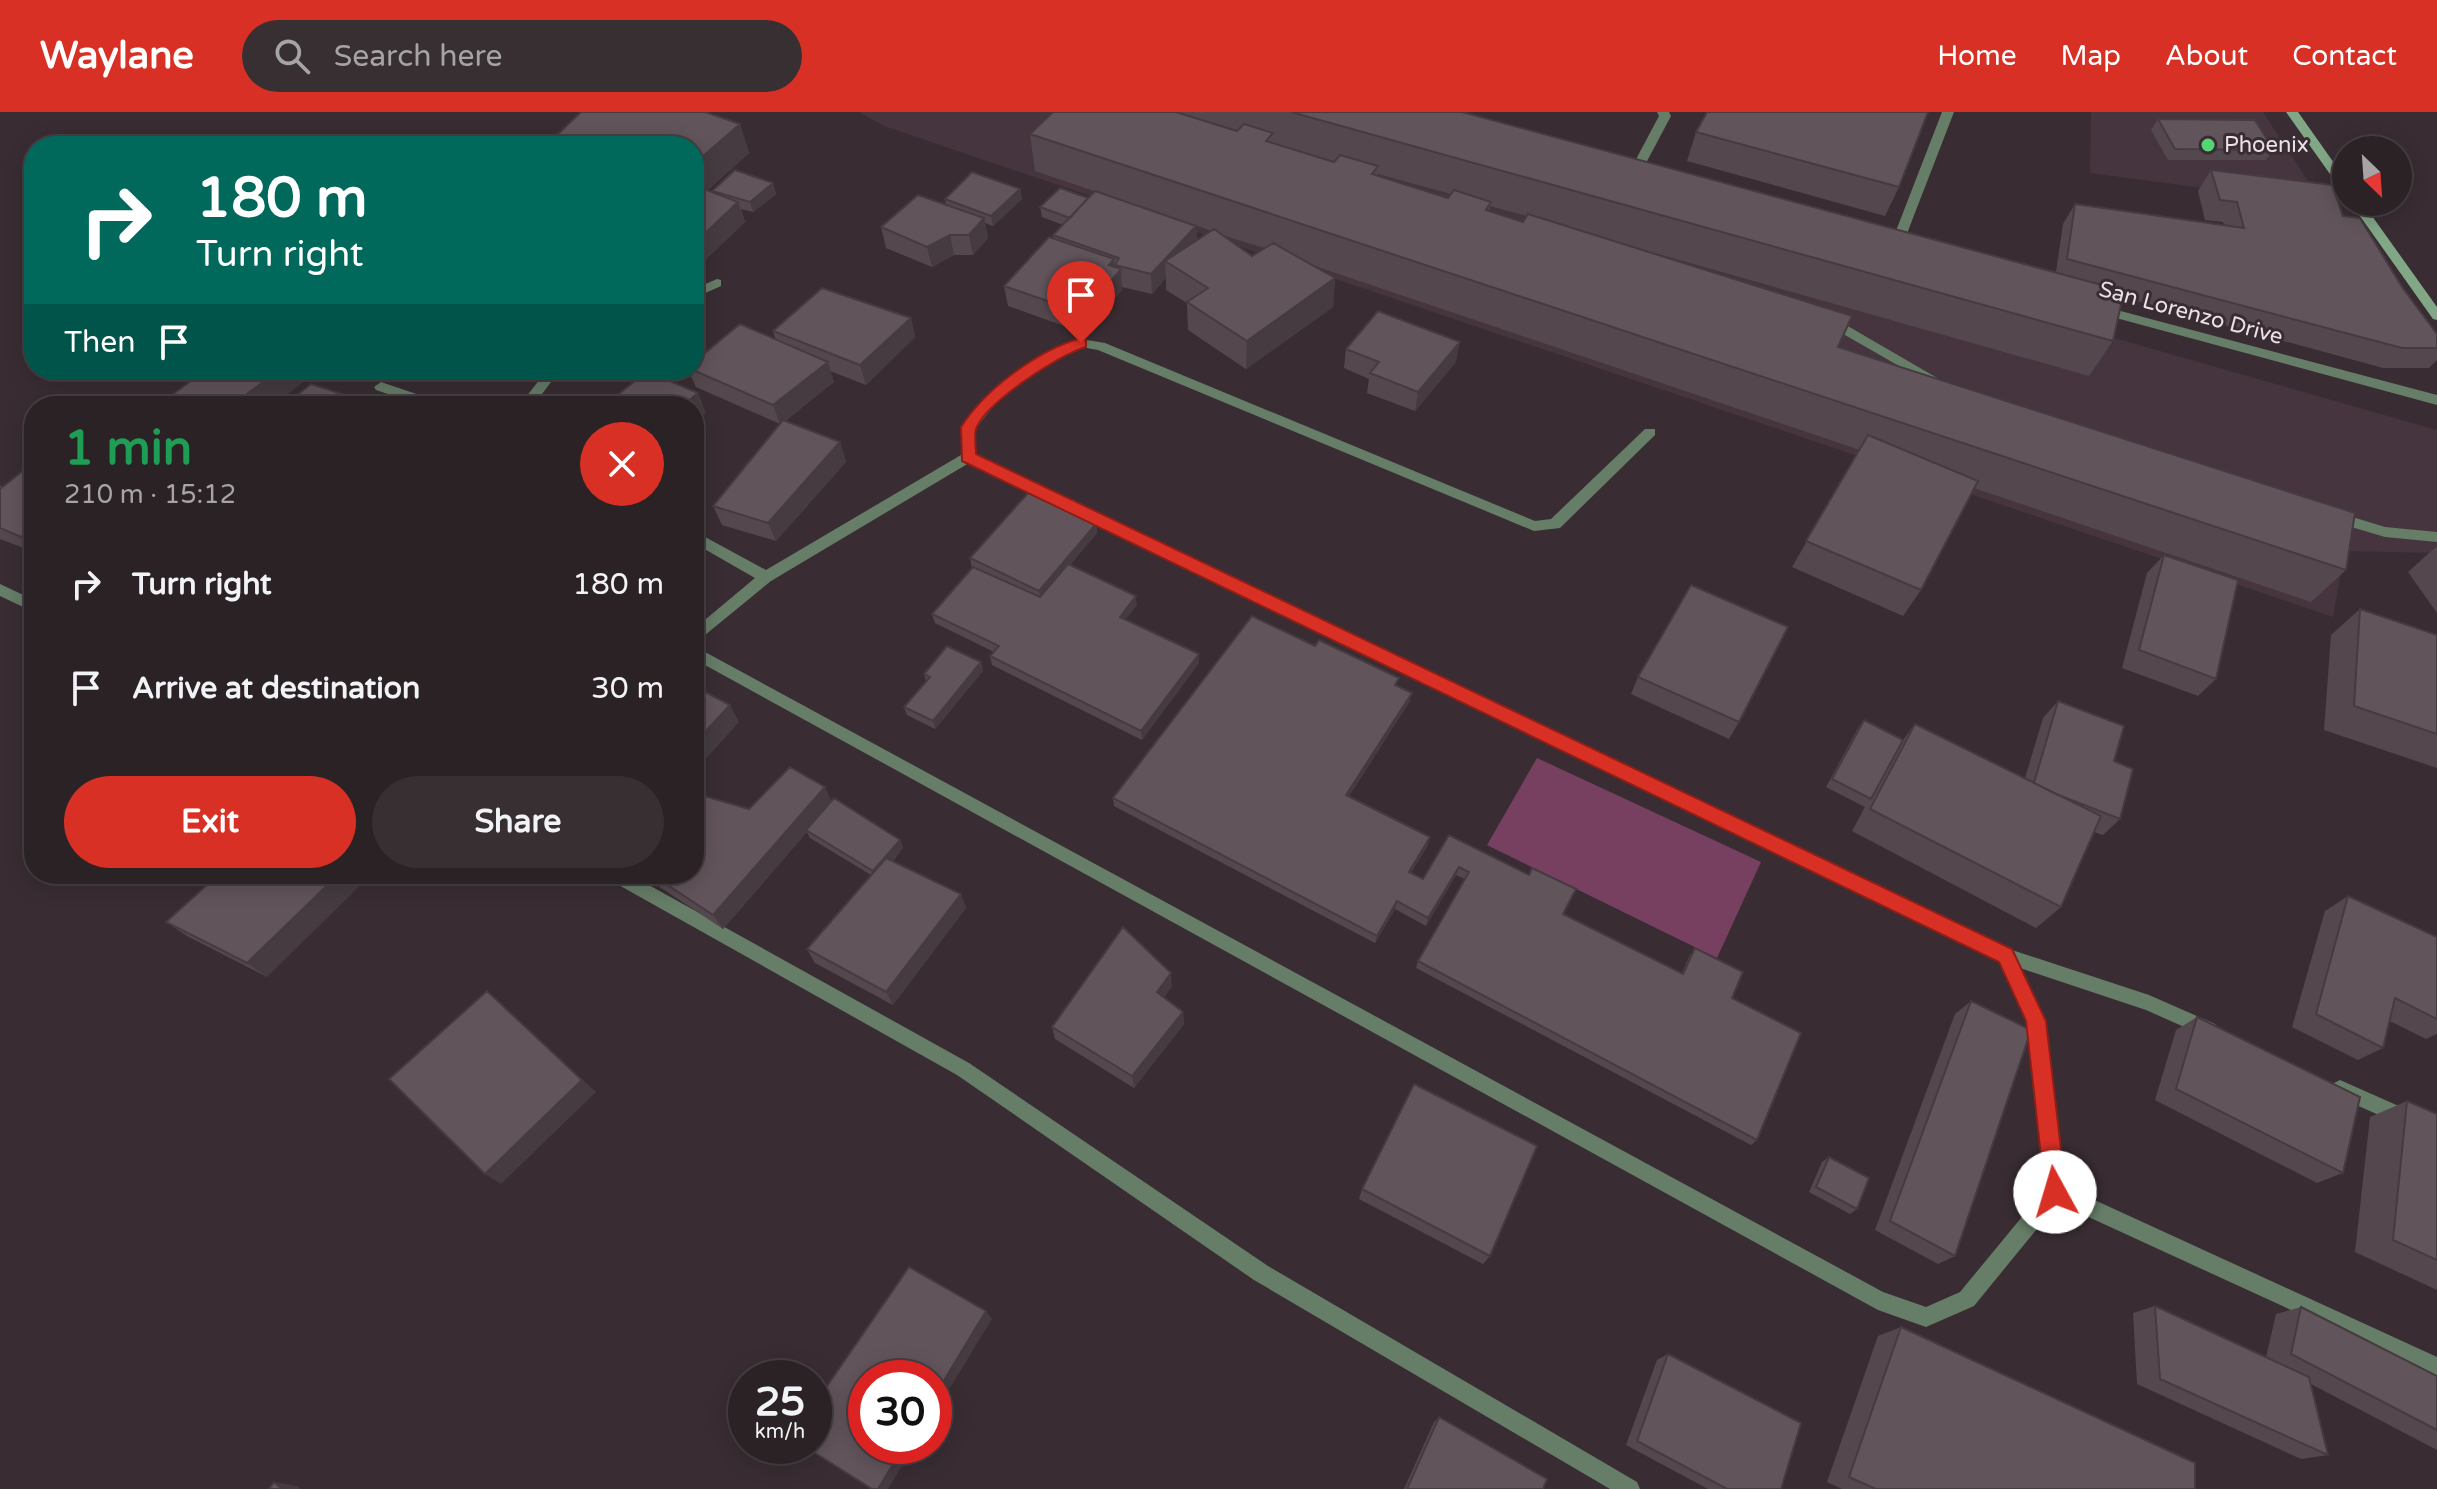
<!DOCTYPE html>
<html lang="en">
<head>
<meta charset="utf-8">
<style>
  body { margin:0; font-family:"Varela Round",sans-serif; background:#372f32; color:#f1f3f6; height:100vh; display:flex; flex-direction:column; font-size:30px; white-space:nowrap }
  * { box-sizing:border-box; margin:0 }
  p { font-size:26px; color:#a6a4a7 }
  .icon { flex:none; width:44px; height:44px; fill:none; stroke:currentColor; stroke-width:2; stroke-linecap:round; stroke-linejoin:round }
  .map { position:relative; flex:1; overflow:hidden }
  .sheet { position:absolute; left:24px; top:284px; width:680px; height:488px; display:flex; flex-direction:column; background:#2b2226; border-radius:32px; box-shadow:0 4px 20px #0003,0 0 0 2px #473f43 }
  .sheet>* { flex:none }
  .guide { position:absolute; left:24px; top:24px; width:680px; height:244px; border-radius:32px; box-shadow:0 4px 20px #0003,0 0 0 2px #473f43; background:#00695c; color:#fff; overflow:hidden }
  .needle { width:52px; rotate:155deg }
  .buttons { position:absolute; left:2332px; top:24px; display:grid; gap:16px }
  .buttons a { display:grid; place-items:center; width:80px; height:80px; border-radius:50%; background:#2b2226; box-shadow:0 4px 20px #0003,0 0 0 2px #473f43; font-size:40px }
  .speed { position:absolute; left:728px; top:1248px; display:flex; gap:16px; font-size:40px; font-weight:700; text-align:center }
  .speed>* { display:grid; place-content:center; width:104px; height:104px; border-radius:50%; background:#2b2226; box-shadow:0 4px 20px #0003,0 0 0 2px #473f43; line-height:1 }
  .speed small { font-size:20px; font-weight:400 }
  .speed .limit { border:12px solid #d22; background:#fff; color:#111 }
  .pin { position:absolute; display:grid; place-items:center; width:68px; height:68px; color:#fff; margin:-82px -34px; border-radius:50% 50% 50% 0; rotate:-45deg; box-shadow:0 0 8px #0007 }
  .pin .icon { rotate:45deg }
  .me { position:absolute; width:88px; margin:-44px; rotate:354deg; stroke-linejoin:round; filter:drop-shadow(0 0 6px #0008) }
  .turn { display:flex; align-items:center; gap:28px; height:168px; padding:0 40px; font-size:36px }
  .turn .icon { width:104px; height:104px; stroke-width:2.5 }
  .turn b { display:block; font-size:56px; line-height:68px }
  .then { display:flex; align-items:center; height:76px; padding:0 40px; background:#0003; gap:16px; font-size:30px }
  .round { display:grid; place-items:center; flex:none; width:84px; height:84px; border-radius:42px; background:#372f32 }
  .overview { display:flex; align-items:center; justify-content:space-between; height:136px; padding:0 40px }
  h1 { font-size:48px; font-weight:700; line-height:60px; color:#1e9e55 }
  .cta { display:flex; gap:16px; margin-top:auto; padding:16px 40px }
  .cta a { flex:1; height:92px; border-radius:48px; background:#d93025; color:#fff; font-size:32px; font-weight:700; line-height:92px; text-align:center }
  .cta a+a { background:#372f32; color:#f1f3f6 }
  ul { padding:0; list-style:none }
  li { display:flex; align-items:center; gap:24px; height:104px; padding:0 40px }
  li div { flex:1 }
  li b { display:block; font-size:30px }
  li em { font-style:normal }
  header { display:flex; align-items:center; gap:48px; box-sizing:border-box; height:112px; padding:0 40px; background:#d93025; color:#fff }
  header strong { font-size:38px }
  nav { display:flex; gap:44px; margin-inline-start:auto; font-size:28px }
  .search { width:560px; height:72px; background:#372f32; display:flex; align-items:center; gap:20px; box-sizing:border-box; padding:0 28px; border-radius:44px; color:#a6a4a7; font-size:30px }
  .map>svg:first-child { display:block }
</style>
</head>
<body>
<header>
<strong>Waylane</strong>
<div class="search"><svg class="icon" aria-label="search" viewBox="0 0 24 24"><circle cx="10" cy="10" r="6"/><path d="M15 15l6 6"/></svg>Search here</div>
<nav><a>Home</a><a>Map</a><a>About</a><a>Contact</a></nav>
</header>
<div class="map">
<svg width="2437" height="1377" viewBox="0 0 2437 1377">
  <rect width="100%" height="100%" fill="#392d33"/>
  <path fill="#46353e" d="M 859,0 L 1322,0 L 2437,318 L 2437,441 L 2345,439 L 2333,505 L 884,14 Z
    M 2091,0 L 2263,0 L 2323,92 L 2090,61 Z"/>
  <path fill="#773f60" d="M 1537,646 L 1761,750 L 1717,846 L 1487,733 Z"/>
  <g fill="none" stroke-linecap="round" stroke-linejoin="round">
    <path fill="#667d68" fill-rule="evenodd" d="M 1657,0 L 1669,0 L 1671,4 L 1637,68 L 1635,71 L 1627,71 L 1625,68 L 1659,4 Z
      M 1827,207 L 1846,213 L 1951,274 L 1944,279 L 1939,277 L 1838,219 L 1823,214 L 1823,208 Z
      M 2333,399 L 2385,415 L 2437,420 L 2437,430 L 2385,425 L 2328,408 L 2326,404 Z"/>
    <path fill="#667d68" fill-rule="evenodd" d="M 1942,0 L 1954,0 L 1901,137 L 1895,141 L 1891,140 L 1889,137 Z
      M 717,167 L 721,168 L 721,174 L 694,186 L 694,177 Z
      M 2098,193 L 2437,283 L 2437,293 L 2094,200 L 2094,194 Z
      M 1081,227 L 1105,231 L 1535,409 L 1551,407 L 1645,317 L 1655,317 L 1655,323 L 1560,416 L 1534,419 L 1098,238 L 1081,235 L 1069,239 L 999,287 L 976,316 L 975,342 L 2009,837 L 2149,883 L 2215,912 L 2218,918 L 2215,924 L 2209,926 L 2146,898 L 2020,856 L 2045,909 L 2064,1074 L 2437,1245 L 2437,1265 L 2058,1091 L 1974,1194 L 1926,1215 L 1878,1198 L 694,547 L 694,534 L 1883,1180 L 1926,1195 L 1960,1180 L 2045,1077 L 2027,909 L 1999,849 L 969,351 L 771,469 L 694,532 L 694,517 L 755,466 L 694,431 L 694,419 L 766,458 L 961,343 C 962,333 960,320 964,311 C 985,277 1043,237 1081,227 Z
      M 547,258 L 560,258 L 533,294 L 519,294 Z
      M 381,270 L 443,291 L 445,294 L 423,294 L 376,278 L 374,275 Z
      M 0,472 L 34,488 L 34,500 L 0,484 Z
      M 606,762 L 629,762 L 969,951 L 1268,1154 L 1637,1370 L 1640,1377 L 1610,1377 L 1254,1168 L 957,963 L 608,767 Z
      M 2340,968 L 2437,1011 L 2437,1029 L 2334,983 L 2331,977 L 2334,971 Z"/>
    <path fill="#82a787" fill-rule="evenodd" d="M 2286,0 L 2298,0 L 2346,68 L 2346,80 L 2342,79 Z
      M 2350,90 L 2362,90 L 2437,195 L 2437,208 L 2433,207 Z"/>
  </g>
  <path fill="#54484e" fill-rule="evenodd" d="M 1053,0 L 1462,0 L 2056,160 L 2063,112 L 2075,92 L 2224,113 L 2223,110 L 2205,108 L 2198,79 L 2211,58 L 2343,104 L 2402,175 L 2437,222 L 2437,248 L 2429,256 L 2383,256 L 2122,185 L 2113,229 L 2089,264 L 1616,130 L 1838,235 L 2346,458 L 2311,490 L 1974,376 L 1921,478 L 1903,504 L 1792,455 L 1860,338 L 1309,152 L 1335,166 L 1333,195 L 1246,257 L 1188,218 L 1187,191 L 1166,178 L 1166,166 L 1152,182 L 1122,175 L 1122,178 L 1101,203 L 1080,195 L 1064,214 L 1008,194 L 1004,174 L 1053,127 L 1053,123 L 1063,113 L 1042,105 L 1040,95 L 1088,86 L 1196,114 L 1197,129 L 1212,119 L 1035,59 L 1030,22 ZM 1378,62 L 1451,82 L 1448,86 L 1377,64 ZM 1490,94 L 1527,104 L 1523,110 L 1489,99 ZM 1220,122 L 1238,128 L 1264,136 L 1252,144 Z
    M 2158,7 L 2274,38 L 2266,48 L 2168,48 L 2151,18 Z
    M 740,12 L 749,41 L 708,78 L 712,80 L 773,71 L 776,82 L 753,100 L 741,97 L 745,110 L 703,150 L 694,148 L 694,34 L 560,34 L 556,24 Z
    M 1696,20 L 1899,75 L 1885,104 L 1687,49 Z
    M 1020,77 L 1022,87 L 993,114 L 985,111 L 988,126 L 973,143 L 954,143 L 932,155 L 886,136 L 881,115 L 946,93 L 945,87 Z
    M 911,206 L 915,225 L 866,273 L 830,259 L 834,270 L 785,309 L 840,330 L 846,350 L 776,429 L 722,413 L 713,394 L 780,312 L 696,275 L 688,258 L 694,258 L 776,228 L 773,219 Z
    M 1346,237 L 1456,250 L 1415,299 L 1367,281 L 1369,267 L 1344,256 Z
    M 206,258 L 301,258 L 307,267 L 272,294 L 183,294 L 173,282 Z
    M 34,350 L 34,440 L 0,427 L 0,373 L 2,375 Z
    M 1096,412 L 1097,421 L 1070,453 L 1137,493 L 1125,508 L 1199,551 L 1142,628 L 992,553 L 990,544 L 994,540 L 935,511 L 932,502 L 972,456 L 970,446 Z
    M 2437,434 L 2437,501 L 2408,460 Z
    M 2164,443 L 2216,567 L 2198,584 L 2122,556 L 2147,461 Z
    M 2360,497 L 2437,523 L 2437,656 L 2324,618 L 2331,523 Z
    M 981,550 L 983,559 L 935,617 L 907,603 L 904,595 L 926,569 L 924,562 Z
    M 1638,565 L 1739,610 L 1729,627 L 1631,582 Z
    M 1398,574 L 1410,589 L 1349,684 L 1428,733 L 1411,761 L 1423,767 L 1449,723 L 1563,802 L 1682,861 L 1690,843 L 1695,836 L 1732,886 L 1757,1028 L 1751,1033 L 1416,856 L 1418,849 L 1465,767 L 1456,763 L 1426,814 L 1395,797 L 1375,831 L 1114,694 L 1113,686 Z
    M 2058,589 L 2114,649 L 2120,707 L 2103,723 L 2094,720 L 2061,795 L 2036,816 L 1852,719 L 1866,693 L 1865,695 L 1826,675 L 1858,616 L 1864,608 L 1903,628 L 1915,612 L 2025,666 L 2043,606 Z
    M 825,675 L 831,689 L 900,728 L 903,736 L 893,749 L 961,782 L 966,796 L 893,893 L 815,851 L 807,837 L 871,763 L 810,726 L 807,720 L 723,817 L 640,762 L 694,762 L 749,697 Z
    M 219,762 L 267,865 L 187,824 L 166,810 Z
    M 2348,784 L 2437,825 L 2437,922 L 2426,927 L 2390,909 L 2383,936 L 2358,948 L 2292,915 L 2325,799 Z
    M 1172,874 L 1164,885 L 1183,900 L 1184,912 L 1134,976 L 1055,927 L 1052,915 Z
    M 1971,889 L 1955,1144 L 1938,1152 L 1875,1118 L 1955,902 Z
    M 2197,905 L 2343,1061 L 2317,1071 L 2155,988 L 2176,918 Z
    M 2407,989 L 2437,1002 L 2437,1178 L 2355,1140 L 2370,1005 Z
    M 1829,1045 L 1857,1097 L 1850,1102 L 1809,1080 L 1822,1050 Z
    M 1362,1077 L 1490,1144 L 1483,1152 L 1359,1087 Z
    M 2155,1194 L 2266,1245 L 2276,1202 L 2301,1195 L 2437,1264 L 2437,1338 L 2311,1272 L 2328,1343 L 2301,1347 L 2137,1272 L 2133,1201 Z
    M 1901,1215 L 2195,1377 L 1842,1377 L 1827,1370 L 1878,1224 Z
    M 1668,1242 L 1781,1377 L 1708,1377 L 1626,1333 L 1657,1248 Z
    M 1439,1305 L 1543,1377 L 1404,1377 L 1434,1310 Z"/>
  <path fill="#453b40" d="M 740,12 L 749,41 L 694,90 L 694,52 Z
    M 773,71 L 776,82 L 753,100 L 750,90 Z
    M 1020,77 L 1022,87 L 993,114 L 991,104 Z
    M 738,90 L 745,110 L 703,150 L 696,130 Z
    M 984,106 L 988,126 L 973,143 L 969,123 Z
    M 1196,114 L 1197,134 L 1165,149 L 1166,166 L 1152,182 L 1151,162 Z
    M 950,123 L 954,143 L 932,155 L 927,135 Z
    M 1114,147 L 1115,164 L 1121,157 L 1122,178 L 1101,203 L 1100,183 L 1109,153 Z
    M 1335,166 L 1333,195 L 1246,257 L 1247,229 Z
    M 1078,175 L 1080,195 L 1064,214 L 1062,194 Z
    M 911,206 L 915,225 L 866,273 L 860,253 Z
    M 1460,230 L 1456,250 L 1415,299 L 1418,280 Z
    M 828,250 L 834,270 L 780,312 L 773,293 Z
    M 279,258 L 301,258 L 307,267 L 272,294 L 231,294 Z
    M 698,281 L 706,301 L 694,311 L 694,294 L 682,294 Z
    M 840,330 L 846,350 L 776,429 L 768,411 Z
    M 1096,412 L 1097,421 L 1041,488 L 1039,479 Z
    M 34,414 L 34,436 L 21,425 Z
    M 1136,484 L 1137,493 L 1120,514 L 1120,505 Z
    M 1199,542 L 1199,551 L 1142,628 L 1141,619 Z
    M 981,550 L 983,559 L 935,617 L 933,609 Z
    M 1412,581 L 1410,589 L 1344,691 L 1346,683 Z
    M 730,593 L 739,610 L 694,660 L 694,632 Z
    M 825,675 L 832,691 L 723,817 L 713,803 Z
    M 1430,725 L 1428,733 L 1407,768 L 1409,760 Z
    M 900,728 L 903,736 L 877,767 L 873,759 Z
    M 1459,755 L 1456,763 L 1426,814 L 1428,806 Z
    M 339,762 L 372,762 L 267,865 L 247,851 Z
    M 961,782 L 966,796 L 893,893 L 886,880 Z
    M 1397,789 L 1395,797 L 1375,831 L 1377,824 Z
    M 1171,861 L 1172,874 L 1159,893 L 1157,880 Z
    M 487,879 L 596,980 L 501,1072 L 485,1062 Z
    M 1183,900 L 1184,912 L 1134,976 L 1132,964 Z
    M 986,1199 L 992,1207 L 934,1302 L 934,1285 Z
    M 904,1334 L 914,1334 L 888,1377 L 878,1377 Z
    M 274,1370 L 297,1374 L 301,1377 L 282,1377 Z"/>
  <path fill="#62545b" stroke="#453b40" stroke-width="2" d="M 581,0 L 705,0 L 740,12 L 694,52 L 694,34 L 583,34 L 556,24 Z
    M 1053,0 L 1176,0 L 1237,19 L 1244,12 L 1273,21 L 1266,29 L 1334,50 L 1340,43 L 1378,54 L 1372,62 L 1448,86 L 1454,78 L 1491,90 L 1486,98 L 1523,110 L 1528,102 L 1852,204 L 1838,235 L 2355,401 L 2346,458 L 1030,22 Z
    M 1291,0 L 1462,0 L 2124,179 L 2113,229 Z
    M 1707,0 L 1928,0 L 1899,75 L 1696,20 Z
    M 2158,7 L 2255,8 L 2274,38 L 2175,37 Z
    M 735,58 L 773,71 L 750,90 L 712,79 Z
    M 2211,58 L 2332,73 L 2343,104 L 2360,106 L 2402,175 L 2437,222 L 2437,236 L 2402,236 L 2067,147 L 2075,92 L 2244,116 L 2237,90 L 2220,88 Z
    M 972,60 L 1020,77 L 991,104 L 945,87 Z
    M 694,73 L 738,90 L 696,130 L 694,130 Z
    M 1060,76 L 1088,86 L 1070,106 L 1040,95 Z
    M 1095,79 L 1196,114 L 1151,162 L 1115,153 L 1119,146 L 1053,123 Z
    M 918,83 L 984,106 L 969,123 L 950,123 L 927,135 L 881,115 Z
    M 1214,117 L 1252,144 L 1273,131 L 1335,166 L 1247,229 L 1187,190 L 1208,176 L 1165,149 Z
    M 1049,125 L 1114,147 L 1109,153 L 1121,157 L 1100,183 L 1078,175 L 1062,194 L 1004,174 Z
    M 822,176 L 911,206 L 860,253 L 773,219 Z
    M 1378,199 L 1460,230 L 1418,280 L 1370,261 L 1379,250 L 1346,237 Z
    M 740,212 L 828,250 L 773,293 L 693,258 L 694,258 L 694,250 Z
    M 206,258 L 279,258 L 231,294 L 196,294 L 173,282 Z
    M 647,259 L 698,281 L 682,294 L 604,294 Z
    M 311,272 L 376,293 L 283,294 Z
    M 783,308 L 840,330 L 768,411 L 713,394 Z
    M 1868,323 L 1978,369 L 1921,478 L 1806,429 Z
    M 34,350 L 34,414 L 21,425 L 0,416 L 0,377 Z
    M 1028,381 L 1096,412 L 1039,479 L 970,446 Z
    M 2164,443 L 2238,468 L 2216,567 L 2139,538 Z
    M 1068,452 L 1136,484 L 1120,505 L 1199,542 L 1141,619 L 990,544 L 999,534 L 932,502 L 973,455 L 1040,485 Z
    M 1691,473 L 1788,515 L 1739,610 L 1638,565 Z
    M 2360,497 L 2437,523 L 2437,622 L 2354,594 Z
    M 1252,504 L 1315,534 L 1319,528 L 1399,566 L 1395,573 L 1412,581 L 1346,683 L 1430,725 L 1409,760 L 1423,767 L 1449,723 L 1529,763 L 1532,756 L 1576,777 L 1563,802 L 1683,862 L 1695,836 L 1743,860 L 1732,886 L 1801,921 L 1757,1028 L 1418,849 L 1469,760 L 1459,755 L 1428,806 L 1397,789 L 1377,824 L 1113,686 Z
    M 947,534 L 981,550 L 933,609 L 904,595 L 930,565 L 924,562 Z
    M 694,574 L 730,593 L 694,632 Z
    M 2058,589 L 2124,614 L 2114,649 L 2133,657 L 2120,707 L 2056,682 L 2034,671 Z
    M 1864,608 L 1903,628 L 1871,687 L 1832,667 Z
    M 1915,612 L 2101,704 L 2061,795 L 1870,697 Z
    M 790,655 L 825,675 L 713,803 L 651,762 L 694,762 L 694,681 L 749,697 Z
    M 834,686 L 900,728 L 873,759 L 806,718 Z
    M 886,746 L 961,782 L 886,880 L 807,837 Z
    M 219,762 L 339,762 L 247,851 L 166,810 Z
    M 2348,784 L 2437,825 L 2437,907 L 2395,886 L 2383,936 L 2316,902 Z
    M 1123,815 L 1171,861 L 1157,880 L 1183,900 L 1132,964 L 1052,915 Z
    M 487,879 L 582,968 L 485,1062 L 389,967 Z
    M 1971,889 L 2031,918 L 1955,1144 L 1890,1109 Z
    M 2197,905 L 2360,985 L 2343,1061 L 2176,977 Z
    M 1414,972 L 1537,1034 L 1490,1144 L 1362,1077 Z
    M 2407,989 L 2437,1002 L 2437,1148 L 2393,1128 Z
    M 1829,1045 L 1869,1066 L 1857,1097 L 1816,1075 Z
    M 909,1155 L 986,1199 L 934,1285 L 934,1266 L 866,1266 L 866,1334 L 904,1334 L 878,1377 L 872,1377 L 804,1334 L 814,1334 L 814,1293 Z
    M 2155,1194 L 2309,1265 L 2328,1343 L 2160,1267 Z
    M 2301,1195 L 2437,1264 L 2437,1318 L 2291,1242 Z
    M 1901,1215 L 2195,1351 L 2195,1377 L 1876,1377 L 1849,1365 Z
    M 1668,1242 L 1801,1311 L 1781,1377 L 1727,1377 L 1637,1329 Z
    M 1439,1305 L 1547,1367 L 1543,1377 L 1407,1377 Z
    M 274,1370 L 282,1377 L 269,1377 Z"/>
  <path fill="#d93025" stroke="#8d1f18" stroke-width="2" d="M 1081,226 L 1086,228 L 1086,235 C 1060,242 985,291 976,317 C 974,324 976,335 976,342 L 2012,837 L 2046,909 L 2066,1080 L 2063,1088 L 2055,1091 L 2048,1088 L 2045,1080 L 2026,909 L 1999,850 L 962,349 L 961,315 C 985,277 1038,238 1081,226 Z"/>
  <circle fill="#54d672" stroke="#392d33" stroke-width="3" cx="2208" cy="33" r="8"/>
  <g text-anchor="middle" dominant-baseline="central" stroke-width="6" stroke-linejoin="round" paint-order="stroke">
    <g font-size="22" fill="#eae2e6" stroke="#392d33" text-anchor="start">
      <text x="2224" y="33">Phoenix</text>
    </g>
    <g font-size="22" fill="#eae2e6" stroke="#392d33">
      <text transform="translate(2191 201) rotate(15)">San Lorenzo Drive</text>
    </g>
  </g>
</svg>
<div class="buttons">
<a><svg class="needle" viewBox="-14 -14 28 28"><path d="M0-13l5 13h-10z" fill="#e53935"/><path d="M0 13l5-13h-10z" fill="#a6a4a7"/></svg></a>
</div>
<div class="speed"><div>25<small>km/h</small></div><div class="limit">30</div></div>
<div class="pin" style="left:1081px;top:231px;background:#d93025"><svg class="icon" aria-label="arrive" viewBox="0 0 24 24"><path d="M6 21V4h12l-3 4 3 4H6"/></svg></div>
<svg class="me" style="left:2055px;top:1080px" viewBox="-20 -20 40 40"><circle r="19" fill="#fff"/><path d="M0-13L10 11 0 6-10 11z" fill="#d93025"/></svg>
<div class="guide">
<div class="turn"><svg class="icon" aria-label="right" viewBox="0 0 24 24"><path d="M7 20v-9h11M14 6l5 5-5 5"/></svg><div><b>180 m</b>Turn right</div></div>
<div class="then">Then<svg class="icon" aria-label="arrive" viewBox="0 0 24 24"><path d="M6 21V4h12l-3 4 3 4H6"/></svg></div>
</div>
<section class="sheet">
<div class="overview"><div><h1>1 min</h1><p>210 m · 15:12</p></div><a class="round" style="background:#d93025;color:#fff"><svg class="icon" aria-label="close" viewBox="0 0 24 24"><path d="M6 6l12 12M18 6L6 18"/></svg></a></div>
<ul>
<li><svg class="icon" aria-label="right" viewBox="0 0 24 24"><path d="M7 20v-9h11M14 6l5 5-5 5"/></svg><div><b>Turn right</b></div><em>180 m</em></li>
<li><svg class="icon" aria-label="arrive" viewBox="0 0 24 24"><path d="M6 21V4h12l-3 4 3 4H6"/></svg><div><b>Arrive at destination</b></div><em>30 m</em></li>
</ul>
<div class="cta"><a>Exit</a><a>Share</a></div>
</section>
</div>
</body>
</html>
